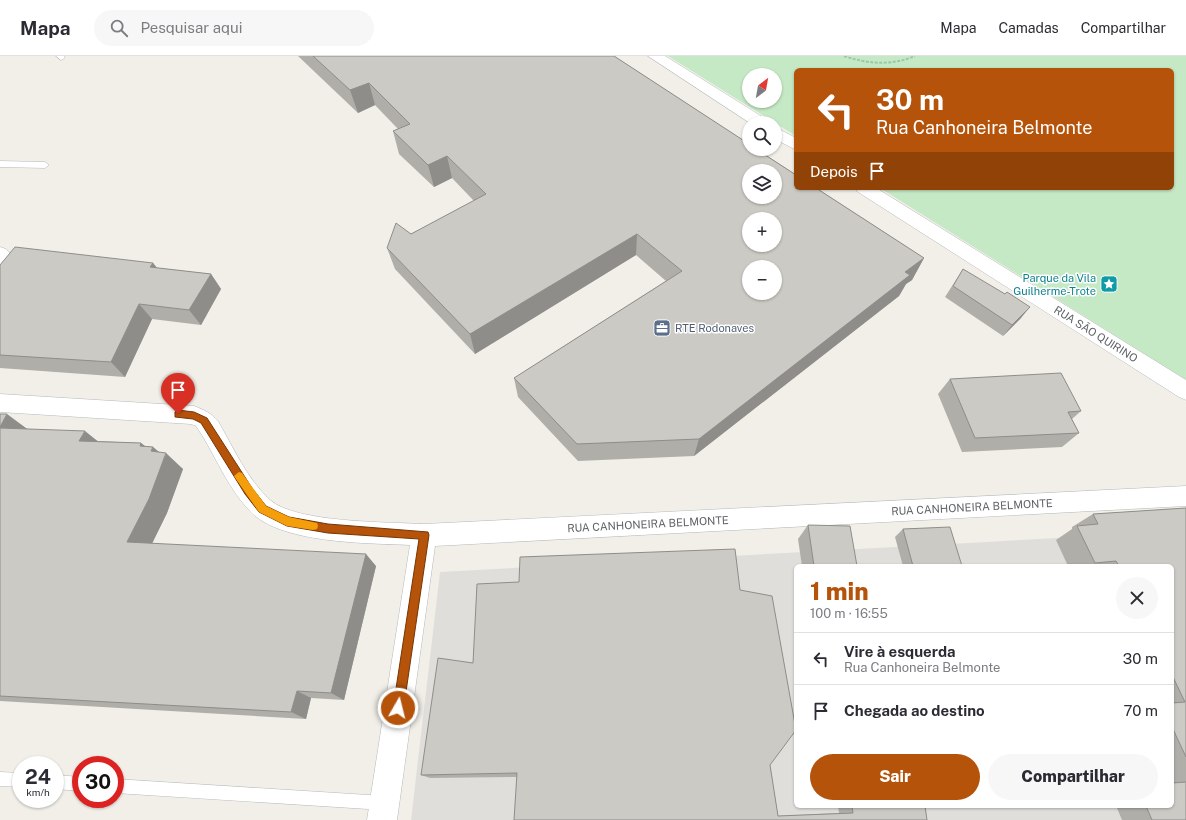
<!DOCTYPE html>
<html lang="pt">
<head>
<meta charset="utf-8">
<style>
  body { margin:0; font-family:"Public Sans",sans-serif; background:#f7f7f7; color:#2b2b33; height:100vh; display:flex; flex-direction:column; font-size:15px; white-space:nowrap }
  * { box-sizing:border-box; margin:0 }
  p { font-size:13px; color:#7c7c81 }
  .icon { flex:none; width:22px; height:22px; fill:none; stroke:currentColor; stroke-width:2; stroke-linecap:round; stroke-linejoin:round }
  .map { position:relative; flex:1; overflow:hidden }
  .details { position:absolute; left:794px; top:508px; width:380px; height:244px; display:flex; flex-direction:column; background:#fff; border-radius:6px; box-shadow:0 1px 3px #0004 }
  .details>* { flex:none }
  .banner { position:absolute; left:794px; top:12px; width:380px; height:122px; border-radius:6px; box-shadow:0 1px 3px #0004; background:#b45309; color:#fff; overflow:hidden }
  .needle { width:26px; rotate:31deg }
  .fabs { position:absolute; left:742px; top:12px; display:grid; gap:8px }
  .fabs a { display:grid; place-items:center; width:40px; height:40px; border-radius:50%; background:#fff; box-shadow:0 1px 3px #0004; font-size:20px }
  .speed { position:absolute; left:12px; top:700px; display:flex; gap:8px; font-size:20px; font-weight:700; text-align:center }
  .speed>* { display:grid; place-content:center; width:52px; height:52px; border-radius:50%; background:#fff; box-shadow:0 1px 3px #0004; line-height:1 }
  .speed small { font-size:10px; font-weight:400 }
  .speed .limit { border:6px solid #d22; background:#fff; color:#111 }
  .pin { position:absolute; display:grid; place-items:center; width:34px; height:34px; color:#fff; margin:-41px -17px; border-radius:50% 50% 50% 0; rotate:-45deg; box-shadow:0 0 4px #0007 }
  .pin .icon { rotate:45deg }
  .me { position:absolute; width:44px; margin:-22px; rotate:8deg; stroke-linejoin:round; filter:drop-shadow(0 0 3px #0008) }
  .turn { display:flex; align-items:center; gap:14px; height:84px; padding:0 16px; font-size:18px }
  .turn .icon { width:52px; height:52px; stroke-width:2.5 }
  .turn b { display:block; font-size:28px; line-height:34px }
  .then { display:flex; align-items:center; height:38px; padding:0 16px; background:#0003; gap:8px; font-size:15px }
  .round { display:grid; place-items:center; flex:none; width:42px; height:42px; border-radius:21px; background:#f7f7f7 }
  .summary { display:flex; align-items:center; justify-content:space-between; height:68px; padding:0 16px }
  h1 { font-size:24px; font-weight:800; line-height:30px; color:#b45309 }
  .primary-button { display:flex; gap:8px; margin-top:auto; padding:8px 16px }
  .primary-button a { flex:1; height:46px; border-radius:24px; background:#b45309; color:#fff; font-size:16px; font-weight:800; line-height:46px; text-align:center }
  .primary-button a+a { background:#f7f7f7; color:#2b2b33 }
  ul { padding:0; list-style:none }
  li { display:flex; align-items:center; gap:12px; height:52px; padding:0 16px; border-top:1px solid #e1e1e2 }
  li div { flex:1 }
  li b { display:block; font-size:15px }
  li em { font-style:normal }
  header { display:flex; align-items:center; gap:24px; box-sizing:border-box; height:56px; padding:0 20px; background:#fff; border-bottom:1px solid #e1e1e2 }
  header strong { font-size:19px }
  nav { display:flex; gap:22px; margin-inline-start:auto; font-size:14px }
  .search { width:280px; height:36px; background:#f7f7f7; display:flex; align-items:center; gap:10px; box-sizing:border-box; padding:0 14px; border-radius:22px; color:#7c7c81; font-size:15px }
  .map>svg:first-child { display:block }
</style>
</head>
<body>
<header>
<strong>Mapa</strong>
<div class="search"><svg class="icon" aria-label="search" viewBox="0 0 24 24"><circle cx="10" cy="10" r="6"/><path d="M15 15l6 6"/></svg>Pesquisar aqui</div>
<nav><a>Mapa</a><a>Camadas</a><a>Compartilhar</a></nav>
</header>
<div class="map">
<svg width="1186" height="764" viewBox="0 0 1186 764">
  <rect width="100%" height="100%" fill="#f1efe8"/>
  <path fill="#e0deda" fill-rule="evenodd" d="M 1186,475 L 1186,764 L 411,764 L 440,516 ZM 796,510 L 1172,510 L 1172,750 L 796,750 Z"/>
  <path fill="#c5e8c5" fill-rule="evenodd" d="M 668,0 L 1186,0 L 1186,324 L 880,132 L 1172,132 L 1172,14 L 796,14 L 796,80 ZM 749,19 L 775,19 L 775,45 L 749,45 Z"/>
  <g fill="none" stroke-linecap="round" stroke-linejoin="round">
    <g stroke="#b5b8bc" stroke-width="1">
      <path id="service" d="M 56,0 L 64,0 L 65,2 L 61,4 Z
        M 0,105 L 45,106 L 49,109 L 45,112 L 0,111 Z
        M 0,716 L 21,717 L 21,731 L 0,730 Z
        M 55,719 L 81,721 L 81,735 L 55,733 Z
        M 115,723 L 384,740 L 389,742 L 391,747 L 389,752 L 384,754 L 115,737 Z"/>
    </g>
    <g stroke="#b5b8bc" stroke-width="1">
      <path id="minor" d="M 0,191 L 6,193 L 14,202 L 7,220 L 0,222 Z
        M 0,338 L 194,350 C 204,354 211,357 218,365 C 233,391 247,423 270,444 C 296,467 388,466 424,468 L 1186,430 L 1186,450 L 435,490 L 397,764 L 367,764 L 410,489 C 368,487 278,488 249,454 C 229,433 217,404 202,379 L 196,370 L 191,368 L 0,356 Z"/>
    </g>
    <g stroke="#b5b8bc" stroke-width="1">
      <path id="tertiary" d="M 648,0 L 665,0 L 767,64 L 769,67 L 750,67 Z
        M 775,71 L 796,82 L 796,94 L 775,83 Z
        M 855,132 L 876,132 L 1186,324 L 1186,344 L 1179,341 L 858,136 Z"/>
    </g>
    <path stroke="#9cc7a9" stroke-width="2" stroke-dasharray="3 1.5" stroke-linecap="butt" d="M 844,0 C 868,8 891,10 915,0"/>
    <use href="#service" fill="#fff" fill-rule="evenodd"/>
    <use href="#minor" fill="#fff" fill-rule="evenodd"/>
    <use href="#tertiary" fill="#fff" fill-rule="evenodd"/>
  </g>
  <path fill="#afaea9" d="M 298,0 L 614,0 L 924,202 L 912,224 L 906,228 L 899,240 L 694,400 L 578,405 L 518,341 L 514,322 L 666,225 L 636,199 L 475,298 L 395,213 L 387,192 L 411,178 L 474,145 L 452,122 L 434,131 L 399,98 L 393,75 L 398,73 L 375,49 L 358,57 Z
    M 153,207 L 157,212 L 211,218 L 221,233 L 201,269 L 152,263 L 125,321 L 0,312 L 0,209 Z
    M 963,213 L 1021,262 L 1003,280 L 945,241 Z
    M 950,323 L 1081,355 L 1072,363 L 1079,377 L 1062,391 L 962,396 L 938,338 Z
    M 0,358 L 27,373 L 98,385 L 141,387 L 145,390 L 153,391 L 160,397 L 183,413 L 167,457 L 152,487 L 376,510 L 344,644 L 311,642 L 306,663 L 0,645 Z
    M 1186,452 L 1186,764 L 1122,764 L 1117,752 L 1123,751 L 1122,750 L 1172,750 L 1172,510 L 1068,510 L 1056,484 L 1072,473 L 1072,471 L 1093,458 Z
    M 808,469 L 857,510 L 802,510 L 798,483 Z
    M 903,473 L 962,510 L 903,510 L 895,481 Z
    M 740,534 L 770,709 L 778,760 L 839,757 L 838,750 L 925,750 L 927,764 L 514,764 L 517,721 L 430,722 L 421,719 L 473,607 Z"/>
  <path fill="#8f8d8a" d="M 369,27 L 375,49 L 358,57 L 350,34 Z
    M 447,100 L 452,122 L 434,131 L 428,109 Z
    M 637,178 L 636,199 L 475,298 L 470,278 Z
    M 924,202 L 912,224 L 906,228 L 899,240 L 694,400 L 699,383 L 905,216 Z
    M 153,207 L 165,222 L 150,211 Z
    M 211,218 L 221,233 L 201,269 L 189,254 Z
    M 139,248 L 152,263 L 125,321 L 111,306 Z
    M 1030,251 L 1021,262 L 1003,280 L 1012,269 Z
    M 7,358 L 30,375 L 0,372 L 0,371 Z
    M 85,375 L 105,391 L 79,385 Z
    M 141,387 L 151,395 L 153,391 L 165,401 L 166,397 L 183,413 L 167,457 L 147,498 L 127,486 Z
    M 366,498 L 376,510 L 344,644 L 331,637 Z
    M 297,635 L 311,642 L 306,663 L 291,656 Z"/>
  <path fill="#cccac5" stroke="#8f8d8a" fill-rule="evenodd" d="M 313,0 L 614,0 L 749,88 L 749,93 L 756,93 L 796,119 L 796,132 L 816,132 L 924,202 L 905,216 L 910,219 L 699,383 L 577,388 L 514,322 L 682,215 L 637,178 L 470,278 L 387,192 L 396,167 L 411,178 L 486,138 L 447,100 L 428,109 L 393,75 L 410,68 L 369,27 L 350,34 ZM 749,115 L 775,115 L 775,141 L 749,141 ZM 749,163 L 775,163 L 775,189 L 749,189 ZM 749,211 L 775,211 L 775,237 L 749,237 Z
    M 15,191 L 153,207 L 150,211 L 211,218 L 189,254 L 139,248 L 111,306 L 0,299 L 0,209 Z
    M 963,213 L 1005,238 L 1007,236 L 1030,251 L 1012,269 L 953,230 Z
    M 1061,317 L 1081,355 L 1068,356 L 1079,377 L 975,382 L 950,323 Z
    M 0,358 L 7,358 L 0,371 Z
    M 0,372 L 85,375 L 79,385 L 141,387 L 140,390 L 153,391 L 151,395 L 166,397 L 149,443 L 127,486 L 366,498 L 331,637 L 297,635 L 291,656 L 0,640 Z
    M 1186,452 L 1186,701 L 1172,671 L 1172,647 L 1185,646 L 1172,619 L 1172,510 L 1119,510 L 1116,505 L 1095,507 L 1077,470 L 1098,468 L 1093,458 Z
    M 808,469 L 850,470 L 857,510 L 814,510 Z
    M 950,471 L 962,510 L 913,510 L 903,473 Z
    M 735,493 L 740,534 L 772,540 L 796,674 L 770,709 L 778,760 L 853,757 L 852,750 L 925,750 L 927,764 L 514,764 L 517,717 L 421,719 L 438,602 L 473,607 L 477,528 L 519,526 L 520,501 Z
    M 1186,726 L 1186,764 L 1152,764 L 1146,750 L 1172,750 L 1172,727 Z"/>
  <path fill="#b45309" stroke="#753606" d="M 178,354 L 194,356 L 207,362 L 252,432 L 266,450 L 289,461 L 328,468 L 428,476 L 429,479 L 403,656 L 398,658 L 394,656 L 393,652 L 419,483 L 328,477 L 287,470 L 259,456 L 245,438 L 201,367 L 193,363 L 175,361 L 175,356 Z"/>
  <path fill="#f59e0b" d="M 239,416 L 242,417 L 266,450 L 289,461 L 317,467 L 318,470 L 317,473 L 313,474 L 287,470 L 259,456 L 236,423 L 234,420 Z"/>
  <defs>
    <g id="sight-square" transform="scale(0.9)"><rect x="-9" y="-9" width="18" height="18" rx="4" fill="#0f9aa8" stroke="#fff"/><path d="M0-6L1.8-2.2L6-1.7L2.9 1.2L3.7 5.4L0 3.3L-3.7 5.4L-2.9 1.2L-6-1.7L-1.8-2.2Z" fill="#fff"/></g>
    <g id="office-square" transform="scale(0.9)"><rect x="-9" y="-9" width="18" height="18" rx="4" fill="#5c6f8a" stroke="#fff"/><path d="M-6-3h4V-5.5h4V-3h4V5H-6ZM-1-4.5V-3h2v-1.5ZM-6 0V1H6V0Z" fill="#fff"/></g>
  </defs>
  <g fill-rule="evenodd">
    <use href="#sight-square" x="1109" y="228"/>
    <use href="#office-square" x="662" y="272"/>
  </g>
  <g text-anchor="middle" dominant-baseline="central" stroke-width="3" stroke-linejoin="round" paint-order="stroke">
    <g font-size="11" fill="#0d838f" stroke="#fff" text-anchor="end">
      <text x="1096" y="222">Parque da Vila<tspan x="1096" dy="13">Guilherme-Trote</tspan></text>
    </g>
    <g font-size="11" fill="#4e5e75" stroke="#fff" text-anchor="start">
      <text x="675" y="272">RTE Rodonaves</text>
    </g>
    <g font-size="11" fill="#5f6368" stroke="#fff">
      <text transform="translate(1096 278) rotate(32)">RUA SÃO QUIRINO</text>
      <text transform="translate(972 451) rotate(-3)">RUA CANHONEIRA BELMONTE</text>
      <text transform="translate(648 468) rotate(-3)">RUA CANHONEIRA BELMONTE</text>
    </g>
  </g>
</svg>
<div class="fabs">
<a><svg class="needle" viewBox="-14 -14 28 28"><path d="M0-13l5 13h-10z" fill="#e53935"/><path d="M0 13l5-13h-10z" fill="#7c7c81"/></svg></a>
<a><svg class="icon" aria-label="search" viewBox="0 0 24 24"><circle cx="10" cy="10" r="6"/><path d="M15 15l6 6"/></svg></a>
<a><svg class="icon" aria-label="layers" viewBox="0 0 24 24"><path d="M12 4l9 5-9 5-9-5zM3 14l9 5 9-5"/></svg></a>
<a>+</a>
<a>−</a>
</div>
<div class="speed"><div>24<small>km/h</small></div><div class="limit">30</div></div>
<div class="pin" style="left:178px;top:358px;background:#d93025"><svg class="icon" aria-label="arrive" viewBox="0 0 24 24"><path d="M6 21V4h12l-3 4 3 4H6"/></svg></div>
<svg class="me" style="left:398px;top:652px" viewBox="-20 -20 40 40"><circle r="17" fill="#b45309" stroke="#fff" stroke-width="3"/><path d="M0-11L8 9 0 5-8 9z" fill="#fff"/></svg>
<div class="banner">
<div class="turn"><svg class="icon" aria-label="left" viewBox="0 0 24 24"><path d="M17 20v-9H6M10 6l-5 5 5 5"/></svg><div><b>30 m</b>Rua Canhoneira Belmonte</div></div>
<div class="then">Depois<svg class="icon" aria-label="arrive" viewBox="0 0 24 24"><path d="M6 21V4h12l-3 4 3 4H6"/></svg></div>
</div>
<section class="details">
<div class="summary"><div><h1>1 min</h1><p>100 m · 16:55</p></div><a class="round"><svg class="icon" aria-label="close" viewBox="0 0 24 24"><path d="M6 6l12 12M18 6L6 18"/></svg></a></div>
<ul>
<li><svg class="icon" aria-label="left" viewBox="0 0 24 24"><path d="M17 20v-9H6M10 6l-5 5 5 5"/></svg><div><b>Vire à esquerda</b><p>Rua Canhoneira Belmonte</p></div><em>30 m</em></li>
<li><svg class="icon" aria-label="arrive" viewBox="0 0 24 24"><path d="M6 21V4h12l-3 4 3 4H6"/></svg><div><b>Chegada ao destino</b></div><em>70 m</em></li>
</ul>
<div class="primary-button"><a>Sair</a><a>Compartilhar</a></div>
</section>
</div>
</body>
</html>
